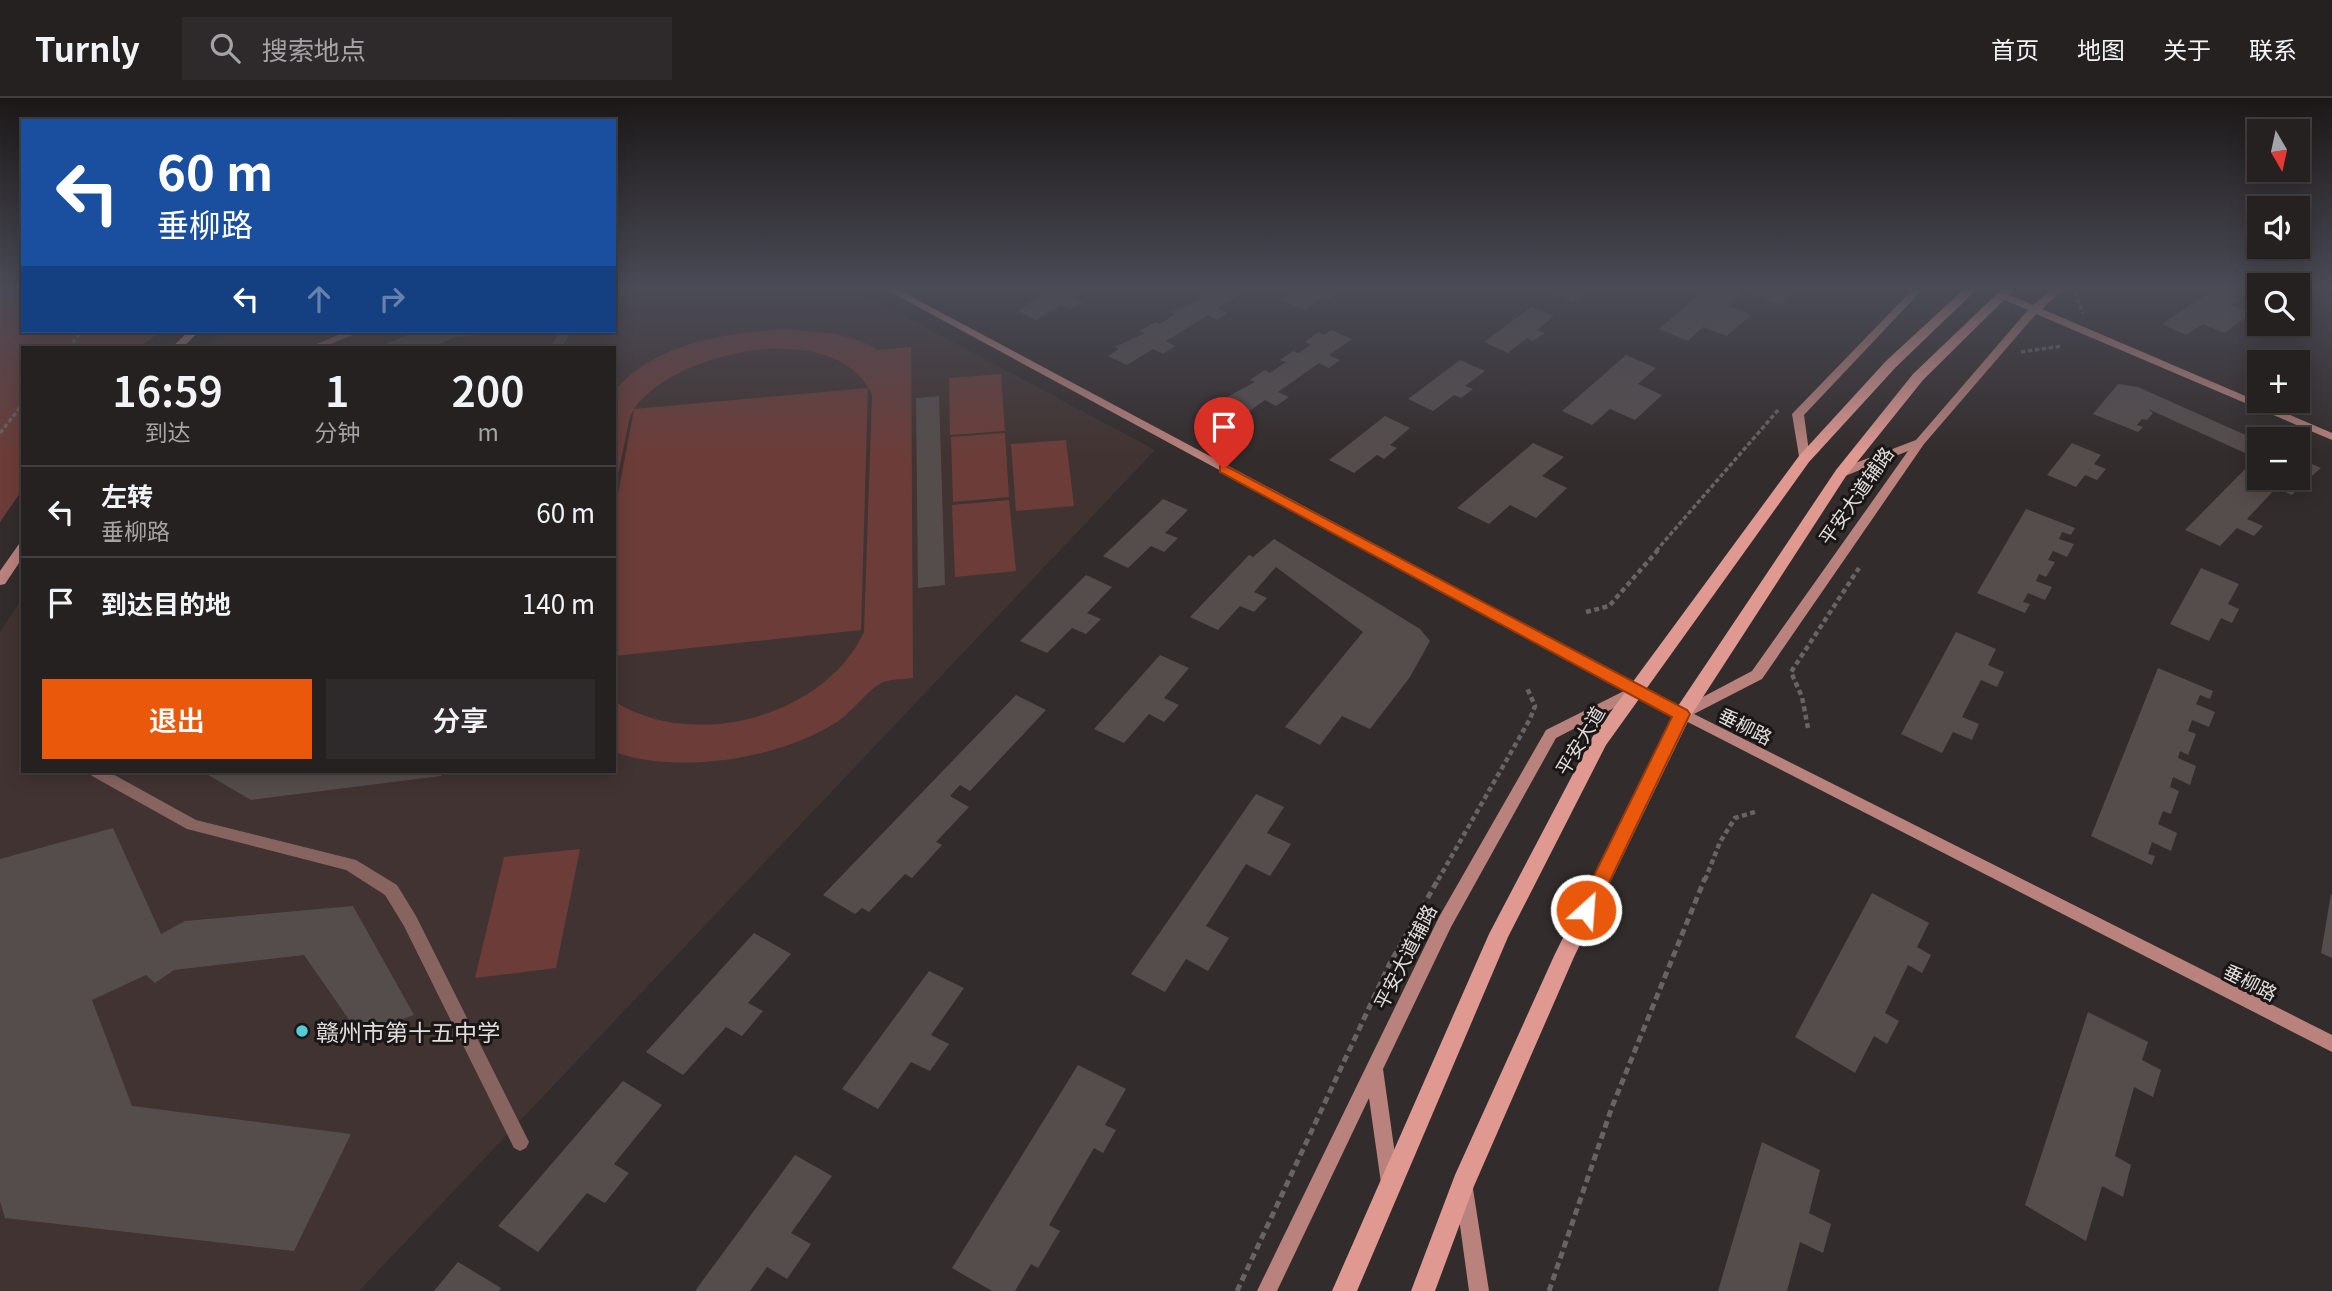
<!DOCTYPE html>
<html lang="zh">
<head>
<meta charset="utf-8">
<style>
  body { margin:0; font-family:Georgia,"Noto Sans SC",serif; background:#2e292a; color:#f1f3f6; height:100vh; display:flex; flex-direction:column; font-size:26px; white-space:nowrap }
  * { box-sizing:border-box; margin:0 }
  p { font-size:23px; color:#a4a3a5 }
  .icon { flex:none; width:38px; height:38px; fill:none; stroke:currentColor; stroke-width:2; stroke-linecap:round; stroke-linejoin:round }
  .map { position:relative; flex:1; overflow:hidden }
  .drawer { position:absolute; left:21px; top:248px; width:595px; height:427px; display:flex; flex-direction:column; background:#262121; border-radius:0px; box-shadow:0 4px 18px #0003,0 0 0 2px #423e3f }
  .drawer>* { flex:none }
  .banner { position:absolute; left:21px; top:21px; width:595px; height:214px; border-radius:0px; box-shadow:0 4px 18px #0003,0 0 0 2px #423e3f; background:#1a4fa0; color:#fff; overflow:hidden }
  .needle { width:46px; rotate:171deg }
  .buttons { position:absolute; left:2247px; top:21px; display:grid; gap:14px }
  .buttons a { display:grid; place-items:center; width:63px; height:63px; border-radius:0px; background:#262121; box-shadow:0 4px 18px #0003,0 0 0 2px #423e3f; font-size:35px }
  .pin { position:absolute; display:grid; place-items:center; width:60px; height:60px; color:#fff; margin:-72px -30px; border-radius:50% 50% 50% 0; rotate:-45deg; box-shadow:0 0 7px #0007 }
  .pin .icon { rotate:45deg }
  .me { position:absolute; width:77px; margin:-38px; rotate:26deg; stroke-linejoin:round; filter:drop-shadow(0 0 5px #0008) }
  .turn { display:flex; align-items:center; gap:24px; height:147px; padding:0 21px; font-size:32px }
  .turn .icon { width:91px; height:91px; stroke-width:2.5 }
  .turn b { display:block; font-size:49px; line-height:60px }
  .lanes { display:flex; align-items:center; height:66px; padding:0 21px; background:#0003; justify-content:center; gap:35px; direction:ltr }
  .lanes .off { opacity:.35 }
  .eta { display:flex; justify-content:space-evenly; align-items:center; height:119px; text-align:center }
  .eta b { font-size:42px; font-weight:600; line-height:49px }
  .cta { display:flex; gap:14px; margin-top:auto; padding:14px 21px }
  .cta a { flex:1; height:80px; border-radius:0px; background:#ea580c; color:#fff; font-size:28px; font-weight:600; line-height:80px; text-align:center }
  .cta a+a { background:#2e292a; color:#f1f3f6 }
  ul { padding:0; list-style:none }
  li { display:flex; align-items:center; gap:21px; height:91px; padding:0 21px; border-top:2px solid #423e3f }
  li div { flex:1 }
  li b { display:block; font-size:26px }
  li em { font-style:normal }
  header { display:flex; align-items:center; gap:42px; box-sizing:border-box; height:98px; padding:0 35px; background:#262121; border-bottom:2px solid #423e3f }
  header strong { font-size:33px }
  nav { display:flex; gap:38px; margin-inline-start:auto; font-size:24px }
  .search { width:490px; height:63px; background:#2e292a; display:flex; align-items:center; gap:18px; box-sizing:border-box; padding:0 24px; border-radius:0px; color:#a4a3a5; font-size:26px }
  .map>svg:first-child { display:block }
</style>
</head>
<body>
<header>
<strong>Turnly</strong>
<div class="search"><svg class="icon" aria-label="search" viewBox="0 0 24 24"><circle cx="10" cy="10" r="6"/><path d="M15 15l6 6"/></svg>搜索地点</div>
<nav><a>首页</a><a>地图</a><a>关于</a><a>联系</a></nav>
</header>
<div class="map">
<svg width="2332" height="1193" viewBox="0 0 2332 1193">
  <rect width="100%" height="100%" fill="#332c2c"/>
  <path fill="#413331" d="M 614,191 L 854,191 L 1155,352 L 359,1193 L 0,1193 L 0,534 L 23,499 L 23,674 L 614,674 L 614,250 L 205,250 L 224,233 L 614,233 Z"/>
  <path fill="#6c3d38" d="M 0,191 L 23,191 L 23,233 L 161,233 L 138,250 L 23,250 L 23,391 L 0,424 Z
    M 784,231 L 836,236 L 861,243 L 878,252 L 911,249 L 913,580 C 904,581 888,581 881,585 C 867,593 852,614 837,624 C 778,661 680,677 614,654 L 614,603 C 692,654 825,619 864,534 L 872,297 C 838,218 674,252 634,311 L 868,290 L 861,532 L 614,558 L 614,417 L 634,312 L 630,318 L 614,396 L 614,293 C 657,244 724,236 784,231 Z
    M 1001,276 L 1005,333 L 950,337 L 949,280 Z
    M 1005,335 L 1009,399 L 953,404 L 951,339 Z
    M 1066,342 L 1074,408 L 1016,413 L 1011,346 Z
    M 1009,402 L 1016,473 L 955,479 L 952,407 Z
    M 580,751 L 556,870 L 475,880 L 504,759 Z"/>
  <path fill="#554d4c" d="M 1056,191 L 1089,191 L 1074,199 L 1083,204 L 1070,211 L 1061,207 L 1036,222 L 1018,213 L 1029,207 L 1025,205 Z
    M 1207,191 L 1231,191 L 1241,195 L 1218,210 L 1228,215 L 1217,222 L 1208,217 L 1166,243 L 1175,248 L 1163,256 L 1153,251 L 1127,267 L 1108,258 L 1119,251 L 1115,249 L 1145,235 L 1140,233 L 1155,224 L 1160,226 L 1175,216 L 1171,214 L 1201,201 L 1196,198 Z
    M 1300,191 L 1337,191 L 1343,193 L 1330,201 L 1324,198 L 1304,212 L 1282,202 Z
    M 1554,191 L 1590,191 L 1573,204 L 1550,194 Z
    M 1705,191 L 1736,191 L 1743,194 L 1728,208 L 1751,217 L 1727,238 L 1703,229 L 1688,243 L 1659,231 Z
    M 1740,191 L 1801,191 L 1779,207 Z
    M 2215,191 L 2232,191 L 2246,197 L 2232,207 L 2252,215 L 2224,235 L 2203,226 L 2186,237 L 2162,226 Z
    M 1531,209 L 1554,218 L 1537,232 L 1545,235 L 1533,243 L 1527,240 L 1508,255 L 1484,244 Z
    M 1331,232 L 1352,241 L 1329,257 L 1340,262 L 1329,270 L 1319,265 L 1278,294 L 1289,299 L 1276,308 L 1265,302 L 1240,320 L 1219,309 L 1230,302 L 1225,300 L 1255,284 L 1250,282 L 1265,272 L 1270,275 L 1286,264 L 1280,262 L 1293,253 L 1298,255 L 1311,247 L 1305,244 L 1318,234 L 1324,237 Z
    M 417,233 L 504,233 L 504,235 L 455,239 L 430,250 L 376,250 Z
    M 560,233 L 572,233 L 561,250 L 550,250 Z
    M 1626,257 L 1656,270 L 1638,286 L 1662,297 L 1635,322 L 1610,311 L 1592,327 L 1562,313 Z
    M 1460,262 L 1485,273 L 1465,288 L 1473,291 L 1461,300 L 1454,297 L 1433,313 L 1408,301 Z
    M 2118,286 L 2138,289 L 2259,343 L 2259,380 L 2285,380 L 2284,382 L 2299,389 L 2292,397 L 2276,390 L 2247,421 L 2263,428 L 2254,438 L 2237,430 L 2220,448 L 2185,432 L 2256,360 L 2148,311 L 2153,315 L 2147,322 L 2142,321 L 2137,327 L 2143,329 L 2138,334 L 2093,316 Z
    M 939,298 L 945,487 L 918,490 L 916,300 Z
    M 1385,318 L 1410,330 L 1390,347 L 1397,350 L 1384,361 L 1377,357 L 1354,375 L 1329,362 Z
    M 1533,345 L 1564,359 L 1542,378 L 1567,390 L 1536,420 L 1510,407 L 1489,426 L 1457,410 Z
    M 2072,345 L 2101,357 L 2094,366 L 2106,371 L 2097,382 L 2085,377 L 2076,389 L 2047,377 Z
    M 2298,360 L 2321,370 L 2306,383 L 2298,380 Z
    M 1163,401 L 1188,412 L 1165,435 L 1178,440 L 1164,454 L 1151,448 L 1128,470 L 1103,458 Z
    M 2026,411 L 2075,430 L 2071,437 L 2062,434 L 2059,441 L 2074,446 L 2067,459 L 2053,453 L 2048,462 L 2055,464 L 2046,479 L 2039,476 L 2036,483 L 2052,489 L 2045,502 L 2028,495 L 2023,504 L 2030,506 L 2025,515 L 1977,495 Z
    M 1274,441 L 1420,531 L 1430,543 L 1410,579 L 1370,631 L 1342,618 L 1320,647 L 1285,629 L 1363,534 L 1276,469 L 1254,494 L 1267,500 L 1254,514 L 1240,508 L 1218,532 L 1190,519 L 1249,457 L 1253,459 Z
    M 2201,470 L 2239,486 L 2228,506 L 2239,511 L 2232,525 L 2221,520 L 2209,543 L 2170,526 Z
    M 1086,477 L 1112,489 L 1087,515 L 1101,521 L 1086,536 L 1072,530 L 1047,555 L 1020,543 Z
    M 1956,534 L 1996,551 L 1988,567 L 2004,574 L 1997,589 L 1981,582 L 1962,619 L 1979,626 L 1972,642 L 1953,634 L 1942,655 L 1901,636 Z
    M 1160,557 L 1189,570 L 1164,600 L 1179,607 L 1164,624 L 1149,616 L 1124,645 L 1094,631 Z
    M 2158,570 L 2213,593 L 2210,601 L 2200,597 L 2196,606 L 2215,614 L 2209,629 L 2192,622 L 2188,633 L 2196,636 L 2188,657 L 2180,653 L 2178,660 L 2196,668 L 2190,687 L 2173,679 L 2170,689 L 2179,693 L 2171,716 L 2163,713 L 2158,726 L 2177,735 L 2171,753 L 2152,744 L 2148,756 L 2155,758 L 2152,767 L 2091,738 Z
    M 1016,597 L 1046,612 L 970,693 L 960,687 L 950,698 L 969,709 L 936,744 L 942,747 L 912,780 L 905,776 L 869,814 L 862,810 L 855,816 L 823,797 Z
    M 203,674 L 442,674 L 441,678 L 251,702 Z
    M 1256,696 L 1284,709 L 1267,735 L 1291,746 L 1270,778 L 1246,766 L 1206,828 L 1229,840 L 1208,873 L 1186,861 L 1165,894 L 1131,876 Z
    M 113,730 L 161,836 L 185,823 L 353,808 L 414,917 L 359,936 L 304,857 L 174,872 L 155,885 L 146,877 L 92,902 L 132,1008 L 351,1036 L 294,1153 L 5,1120 L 0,1103 L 0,761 Z
    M 1872,795 L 1929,825 L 1917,849 L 1931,857 L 1922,875 L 1908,867 L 1885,915 L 1899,923 L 1887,946 L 1874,938 L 1855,975 L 1795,939 Z
    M 2331,796 L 2332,796 L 2332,860 L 2321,855 Z
    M 754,835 L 791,856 L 748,905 L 763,913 L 742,938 L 726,929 L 683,977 L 646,954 Z
    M 929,873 L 964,890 L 931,937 L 949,946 L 930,973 L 911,964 L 878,1011 L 842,991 Z
    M 2088,914 L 2148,944 L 2142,962 L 2161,972 L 2153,999 L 2134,989 L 2115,1058 L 2131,1067 L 2123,1099 L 2102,1088 L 2086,1143 L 2025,1107 Z
    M 1078,967 L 1126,991 L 1105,1027 L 1116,1032 L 1103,1055 L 1094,1050 L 1049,1127 L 1060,1133 L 1038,1170 L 1031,1166 L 1015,1193 L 992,1193 L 952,1170 Z
    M 623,983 L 662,1007 L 614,1066 L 629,1075 L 605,1105 L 587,1095 L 538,1154 L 498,1128 Z
    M 1762,1044 L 1820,1072 L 1809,1115 L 1831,1126 L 1823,1155 L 1800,1144 L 1787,1193 L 1718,1193 Z
    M 795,1057 L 832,1078 L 791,1135 L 811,1146 L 787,1181 L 767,1169 L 750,1193 L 695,1193 Z
    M 458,1164 L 501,1190 L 499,1193 L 434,1193 Z"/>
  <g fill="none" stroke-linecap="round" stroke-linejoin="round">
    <path stroke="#696363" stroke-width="3.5" stroke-dasharray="4.5 2.5" stroke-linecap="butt" d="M 2075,194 L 2083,215
      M 68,250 L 82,233
      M 2021,254 L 2062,248
      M 0,335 L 23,306
      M 1656,453 L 1779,311"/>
    <path stroke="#696363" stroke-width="4.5" stroke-dasharray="5 3.5" stroke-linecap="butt" d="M 1586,514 L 1609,508 L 1658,452
      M 1808,630 L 1802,599 L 1791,574 L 1859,470
      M 1438,782 L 1530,621 L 1535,608 L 1527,590
      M 1705,782 L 1720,744 L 1735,720 L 1758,713"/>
    <path stroke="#696363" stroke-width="5" stroke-dasharray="7 4.5" stroke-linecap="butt" d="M 1237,1193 L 1389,867 L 1439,780
      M 1549,1193 L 1612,1009 L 1705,780"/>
    <path fill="#876460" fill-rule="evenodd" d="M 348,233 L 362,233 L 321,250 L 307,250 Z
      M 90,674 L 109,674 L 196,722 L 356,762 L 397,787 L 416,818 L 529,1044 L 526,1050 L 520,1053 L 514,1050 L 404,828 L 385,797 L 346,772 L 187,731 L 92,678 Z"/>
    <path fill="#b9827c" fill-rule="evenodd" d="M 885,191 L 897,191 L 1682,610 L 1752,573 L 1908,353 L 1845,378 L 1837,378 L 1837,372 L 1916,342 L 2028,212 L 1997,199 L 1997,195 L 2005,195 L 2033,207 L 2052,191 L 2063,191 L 2042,211 L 2332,335 L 2332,342 L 2036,216 L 1924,346 L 1762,581 L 1694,616 L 2332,937 L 2332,954 L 1637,598 L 1556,640 L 1451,829 L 1383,971 L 1399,1085 L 1397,1092 L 1390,1094 L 1383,1092 L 1381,1085 L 1369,1000 L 1277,1193 L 1257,1193 L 1439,819 L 1546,632 L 1626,592 Z
      M 1913,191 L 1923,191 L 1804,317 L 1810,361 L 1804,365 L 1800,364 L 1792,316 Z
      M 189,233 L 200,233 L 182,250 L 171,250 Z
      M 23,445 L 23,459 L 5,486 L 0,487 L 0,473 L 19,446 Z
      M 1464,1082 L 1471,1084 L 1473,1091 L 1489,1193 L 1469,1193 L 1455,1091 L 1457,1084 Z"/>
    <path fill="#e09991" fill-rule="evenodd" d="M 1964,191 L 1977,191 L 1896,269 L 1809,364 L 1606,647 L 1508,839 L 1357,1193 L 1332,1193 L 1489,836 L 1593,638 L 1799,358 L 1886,263 Z
      M 2002,191 L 2015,191 L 1923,282 L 1846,378 L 1690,619 L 1574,859 L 1474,1088 L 1435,1193 L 1411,1193 L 1455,1077 L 1554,858 L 1676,611 L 1836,372 L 1913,276 Z"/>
  </g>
  <linearGradient id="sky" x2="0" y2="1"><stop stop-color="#1c1818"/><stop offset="0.53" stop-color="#4a4b56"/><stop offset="1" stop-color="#4a4b56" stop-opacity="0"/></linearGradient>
  <rect width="2332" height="358" fill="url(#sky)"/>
  <path fill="#ea580c" stroke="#983908" stroke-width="2" d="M 1224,367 L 1687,612 L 1690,616 L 1593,818 L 1586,820 L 1580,818 L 1577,812 L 1672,619 L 1220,374 L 1220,368 Z"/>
  <circle fill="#52cbda" stroke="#191615" stroke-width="2.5" cx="302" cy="933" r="7"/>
  <g text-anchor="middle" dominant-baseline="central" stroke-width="6" stroke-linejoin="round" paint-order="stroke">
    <g font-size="19" fill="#e1dddc" stroke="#191615">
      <text transform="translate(1855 397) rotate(-55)">平安大道辅路</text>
      <text transform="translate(1746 627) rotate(27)">垂柳路</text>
      <text transform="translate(1579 642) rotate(-59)">平安大道</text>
      <text transform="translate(1404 858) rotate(-63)">平安大道辅路</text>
      <text transform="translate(2251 883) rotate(27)">垂柳路</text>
    </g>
    <g font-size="23" fill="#e1dddc" stroke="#191615" text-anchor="start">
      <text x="316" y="933">赣州市第十五中学</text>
    </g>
  </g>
</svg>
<div class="buttons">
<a><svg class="needle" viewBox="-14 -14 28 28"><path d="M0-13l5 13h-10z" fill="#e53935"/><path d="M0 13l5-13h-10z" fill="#a4a3a5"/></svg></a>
<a><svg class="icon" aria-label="sound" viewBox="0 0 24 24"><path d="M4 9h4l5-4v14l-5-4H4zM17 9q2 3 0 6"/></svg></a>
<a><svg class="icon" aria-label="search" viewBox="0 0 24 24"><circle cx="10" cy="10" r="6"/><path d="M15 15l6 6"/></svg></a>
<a>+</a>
<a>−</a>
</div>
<div class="pin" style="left:1224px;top:371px;background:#d93025"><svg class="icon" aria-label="arrive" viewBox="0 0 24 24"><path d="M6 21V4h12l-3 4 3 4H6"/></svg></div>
<svg class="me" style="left:1586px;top:812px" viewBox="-20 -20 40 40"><circle r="17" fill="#ea580c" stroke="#fff" stroke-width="3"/><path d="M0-11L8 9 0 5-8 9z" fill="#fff"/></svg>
<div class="banner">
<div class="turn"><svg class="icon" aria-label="left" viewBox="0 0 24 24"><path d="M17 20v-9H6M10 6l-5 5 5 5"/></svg><div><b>60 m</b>垂柳路</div></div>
<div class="lanes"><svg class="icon" aria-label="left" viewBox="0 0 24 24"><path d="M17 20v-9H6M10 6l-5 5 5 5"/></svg><svg class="icon off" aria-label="ahead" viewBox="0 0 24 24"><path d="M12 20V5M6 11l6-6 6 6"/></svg><svg class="icon off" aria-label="right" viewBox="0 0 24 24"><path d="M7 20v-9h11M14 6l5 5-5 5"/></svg></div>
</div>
<section class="drawer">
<div class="eta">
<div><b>16:59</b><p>到达</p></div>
<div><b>1</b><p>分钟</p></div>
<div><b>200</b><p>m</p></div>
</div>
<ul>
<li><svg class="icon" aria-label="left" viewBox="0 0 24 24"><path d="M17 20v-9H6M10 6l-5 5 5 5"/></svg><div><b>左转</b><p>垂柳路</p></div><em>60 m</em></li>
<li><svg class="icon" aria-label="arrive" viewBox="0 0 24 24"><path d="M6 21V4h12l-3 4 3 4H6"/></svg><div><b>到达目的地</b></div><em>140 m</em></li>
</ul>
<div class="cta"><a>退出</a><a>分享</a></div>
</section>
</div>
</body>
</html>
